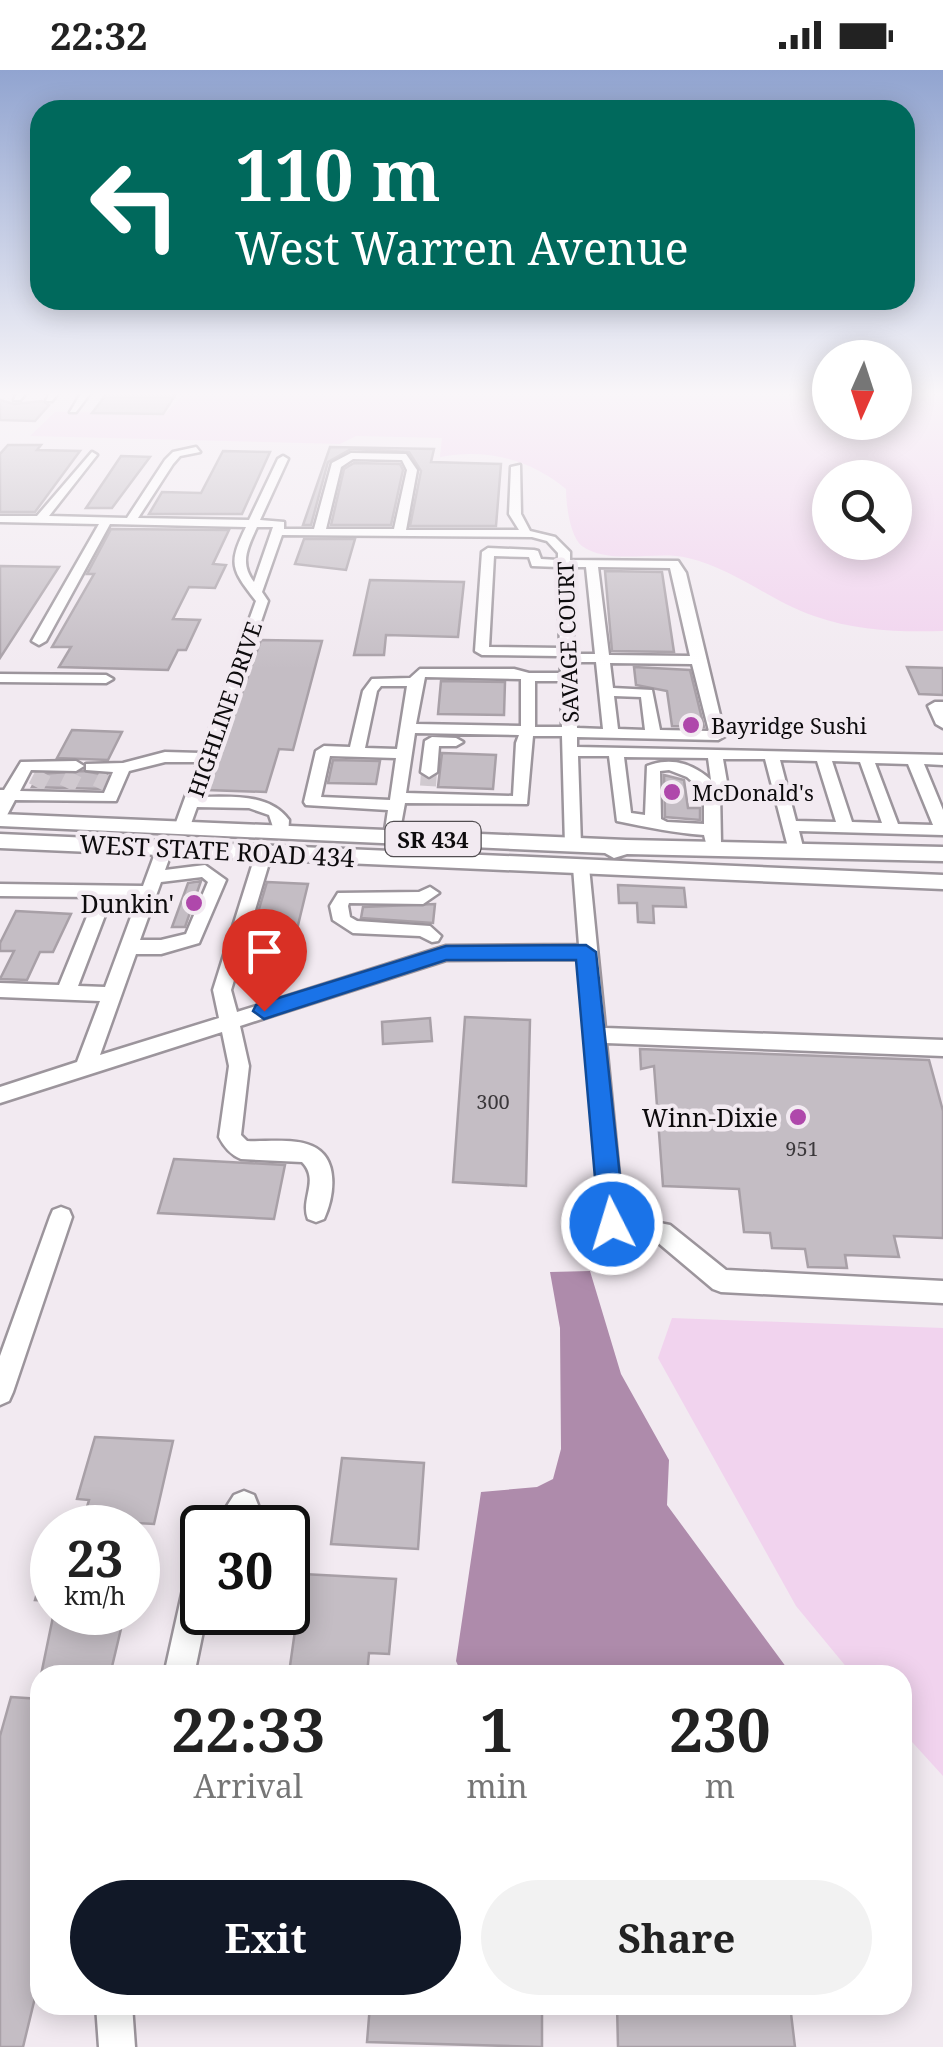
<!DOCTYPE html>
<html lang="en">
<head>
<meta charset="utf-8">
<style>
  body { margin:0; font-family:"Noto Serif",serif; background:#f2f2f2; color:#222; height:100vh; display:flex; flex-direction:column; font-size:38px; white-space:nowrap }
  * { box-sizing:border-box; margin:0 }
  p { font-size:32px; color:#767676 }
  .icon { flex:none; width:55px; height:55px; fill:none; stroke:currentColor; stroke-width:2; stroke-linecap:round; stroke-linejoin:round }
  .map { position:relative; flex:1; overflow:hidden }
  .panel { position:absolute; left:30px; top:1595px; width:882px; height:350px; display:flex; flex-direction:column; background:#fff; border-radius:30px; box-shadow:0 5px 25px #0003 }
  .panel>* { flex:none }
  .top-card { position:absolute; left:30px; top:30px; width:885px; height:210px; border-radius:30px; box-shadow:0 5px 25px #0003; background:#00695c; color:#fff; overflow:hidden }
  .needle { width:65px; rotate:183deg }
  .tools { position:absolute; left:812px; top:270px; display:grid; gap:20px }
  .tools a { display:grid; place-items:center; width:100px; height:100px; border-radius:50%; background:#fff; box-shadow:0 5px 25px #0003; font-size:50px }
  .speed { position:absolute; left:30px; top:1435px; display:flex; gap:20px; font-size:50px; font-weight:700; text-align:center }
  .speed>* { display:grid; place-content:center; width:130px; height:130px; border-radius:50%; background:#fff; box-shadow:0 5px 25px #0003; line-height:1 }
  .speed small { font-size:25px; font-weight:400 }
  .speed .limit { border:5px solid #111; border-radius:15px; background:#fff; color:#111 }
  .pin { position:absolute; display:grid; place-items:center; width:85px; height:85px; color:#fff; margin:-102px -42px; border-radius:50% 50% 50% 0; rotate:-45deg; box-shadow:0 0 10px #0007 }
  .pin .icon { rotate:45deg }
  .me { position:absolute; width:110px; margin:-55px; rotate:355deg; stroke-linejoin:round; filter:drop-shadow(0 0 8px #0008) }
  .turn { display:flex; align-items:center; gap:35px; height:210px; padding:0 40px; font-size:45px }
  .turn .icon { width:130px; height:130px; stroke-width:2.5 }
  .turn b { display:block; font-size:70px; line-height:85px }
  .eta { display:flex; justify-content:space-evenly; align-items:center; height:170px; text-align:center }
  .eta b { font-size:60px; font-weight:700; line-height:70px }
  .button { display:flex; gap:20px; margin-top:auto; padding:20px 40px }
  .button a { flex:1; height:115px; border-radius:60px; background:#111827; color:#fff; font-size:40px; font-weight:700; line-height:115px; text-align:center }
  .button a+a { background:#f2f2f2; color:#222 }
  .status { display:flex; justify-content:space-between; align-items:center; height:70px; padding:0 50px; background:#fff; direction:ltr }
  .status svg { height:28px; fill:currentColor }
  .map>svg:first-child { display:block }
</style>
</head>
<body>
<div class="status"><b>22:32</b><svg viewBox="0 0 49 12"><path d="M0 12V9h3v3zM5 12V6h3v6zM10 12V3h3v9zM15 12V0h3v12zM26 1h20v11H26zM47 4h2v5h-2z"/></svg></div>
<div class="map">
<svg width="943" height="1977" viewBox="0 0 943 1977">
  <rect width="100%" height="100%" fill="#f2eaf1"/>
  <path fill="#f1d3ee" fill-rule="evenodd" d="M 186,322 L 830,322 L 830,352 L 895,352 L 895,322 L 943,322 L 943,561 C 897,562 857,561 814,546 C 770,531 735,499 688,488 C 657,480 610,496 582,476 C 570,467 566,434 566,419 C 530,389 485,378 440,387 L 442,368 L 356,366 L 340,374 L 30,366 L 55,342 L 166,343 ZM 830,408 L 895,408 L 895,472 L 830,472 Z
    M 672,1248 L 943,1258 L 943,1706 L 903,1662 L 902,1605 L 853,1605 L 796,1536 L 658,1288 Z"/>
  <path fill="#ae8bab" d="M 590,1201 L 621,1304 L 669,1390 L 667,1435 L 792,1605 L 462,1605 L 456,1591 L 481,1422 L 537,1417 L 553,1409 L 561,1379 L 560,1258 L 550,1202 Z"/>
  <path fill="#c4bdc4" stroke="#a8a0a7" stroke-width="2.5" d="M 108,322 L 168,322 L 176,324 L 163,344 L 92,343 Z
    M 0,330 L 14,334 L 42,331 L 49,335 L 35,351 L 0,350 Z
    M 8,375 L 41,375 L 37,380 L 80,381 L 35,442 L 0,442 L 0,384 Z
    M 330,377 L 434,379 L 431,392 L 501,394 L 496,456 L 410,456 L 421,401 L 409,382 L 351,379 L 328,392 L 311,455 L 303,455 Z
    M 223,381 L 270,382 L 242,444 L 149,444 L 162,422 L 201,423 Z
    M 121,386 L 150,387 L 112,438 L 86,438 Z
    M 354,393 L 400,394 L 403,400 L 391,455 L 331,455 L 344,399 Z
    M 111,459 L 229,460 L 213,494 L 226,495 L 215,518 L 189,517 L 173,549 L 200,550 L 186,580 L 178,580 L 168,600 L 59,597 L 71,577 L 52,577 L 94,504 L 87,504 Z
    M 304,469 L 355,469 L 346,500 L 295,494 Z
    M 0,496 L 59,497 L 0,588 Z
    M 605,501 L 662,502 L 674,582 L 612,581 Z
    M 370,510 L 464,512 L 458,567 L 386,565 L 384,585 L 354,585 Z
    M 261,570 L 322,571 L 293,680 L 279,679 L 266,722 L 207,720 Z
    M 634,597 L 690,600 L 704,657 L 672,656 L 667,621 L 636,615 Z
    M 907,597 L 943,598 L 943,625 L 919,624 Z
    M 441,611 L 505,612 L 504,645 L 438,644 Z
    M 72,660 L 122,662 L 108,690 L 57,688 Z
    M 442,683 L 496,685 L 493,719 L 438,717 Z
    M 333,690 L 380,691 L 376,714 L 328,713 Z
    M 83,701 L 107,705 L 102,719 L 32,717 L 39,704 Z
    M 664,705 L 684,710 L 688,738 L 700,738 L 700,750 L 665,747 Z
    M 201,811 L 185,857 L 172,857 L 188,813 Z
    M 267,812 L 308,814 L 291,884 L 246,883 Z
    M 618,815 L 684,818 L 686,837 L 653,836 L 654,853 L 638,852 L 637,833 L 619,833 Z
    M 435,834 L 433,853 L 361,848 L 363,837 Z
    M 16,841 L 71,844 L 53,882 L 40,882 L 27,910 L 0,909 L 14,881 L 0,881 L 0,873 Z
    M 465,947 L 530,950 L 526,1116 L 453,1112 Z
    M 430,948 L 432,971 L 383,974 L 382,952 Z
    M 640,979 L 929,990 L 943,1041 L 943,1168 L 894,1166 L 899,1187 L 845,1185 L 847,1198 L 808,1197 L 805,1179 L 772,1178 L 770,1163 L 744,1162 L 739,1119 L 663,1116 L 654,996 L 641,999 Z
    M 174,1089 L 285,1095 L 274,1149 L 158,1143 Z
    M 95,1367 L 173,1371 L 154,1454 L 83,1450 L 89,1430 L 77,1429 Z
    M 342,1388 L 424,1393 L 418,1479 L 331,1474 Z
    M 48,1485 L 52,1485 L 52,1531 L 35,1530 Z
    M 303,1504 L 396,1509 L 389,1584 L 369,1583 L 367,1605 L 289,1603 Z
    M 54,1542 L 125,1542 L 110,1605 L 41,1605 Z
    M 11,1627 L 40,1629 L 40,1907 L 23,1977 L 0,1977 L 0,1666 Z
    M 370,1935 L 542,1935 L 542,1977 L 367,1972 Z
    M 617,1935 L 790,1935 L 795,1977 L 618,1977 Z"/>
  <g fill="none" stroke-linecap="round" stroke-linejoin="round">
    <path stroke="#d0c9cf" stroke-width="16" stroke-dasharray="16 8" stroke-linecap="butt" d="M 428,716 L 429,702
      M 36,717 L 45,700
      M 67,718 L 78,696
      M 100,719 L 108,703"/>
    <g stroke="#9c959c" stroke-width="5">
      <path id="minor" d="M 18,322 L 27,322 L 20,330 L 14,330 Z
        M 50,322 L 59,322 L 52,331 L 46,331 Z
        M 82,322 L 91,322 L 76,342 L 70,342 Z
        M 196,377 L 200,382 L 180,386 L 173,394 L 138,448 L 249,450 L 278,389 L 283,386 L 288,389 L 260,450 L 284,452 L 284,459 L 314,459 L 332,393 L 351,383 L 406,384 L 417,400 L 406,460 L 519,460 L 509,444 L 511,397 L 520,395 L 521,444 L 530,461 L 555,467 L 570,482 L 570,490 L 678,491 L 686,503 L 725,666 L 718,670 L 577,667 L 577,677 L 943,685 L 943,695 L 924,694 L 943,740 L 943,765 L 799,761 L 804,781 L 796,786 L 790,785 L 765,689 L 723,689 L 727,712 L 720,721 L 721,773 L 713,778 L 707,777 L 704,765 C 673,763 647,757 617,751 L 609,686 L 578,686 L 581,775 L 573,780 L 565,775 L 562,666 L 533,666 L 527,734 L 405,733 L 398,771 L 392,772 L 384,767 L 388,740 L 306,735 L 304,732 L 316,681 L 324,676 L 350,677 L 363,621 L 372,609 L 410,608 L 420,599 L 514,599 L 529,603 L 561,603 L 560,586 L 482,585 L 475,581 L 482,482 L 488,478 L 534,480 L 538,481 L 541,489 L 558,490 L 558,483 L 547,471 L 532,467 L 282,465 L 262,522 L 268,531 L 201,727 C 232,727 269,723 289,750 L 288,766 L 276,766 L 269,745 L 249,738 L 197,737 L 188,762 L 176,762 L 174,758 L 198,692 L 165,692 L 129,701 L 116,731 L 15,730 L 6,747 L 0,748 L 0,720 L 4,720 L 21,692 L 76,691 L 84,696 L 76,701 L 31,700 L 20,721 L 104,723 L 113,702 L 86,700 L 86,694 L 123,693 L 165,682 L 201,683 L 256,531 C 231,499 228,494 246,457 L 110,454 L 46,571 L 39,575 L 32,571 L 99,454 L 0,452 L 0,446 L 37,446 L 92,382 L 97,385 L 49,446 L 127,448 L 165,390 L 173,382 ZM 353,389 L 402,390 L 407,400 L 394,459 L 326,459 L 341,397 ZM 257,457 L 273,457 L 254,512 C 239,493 248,477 257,457 ZM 494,486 L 529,487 L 532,496 L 558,497 L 560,578 L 489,577 ZM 570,497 L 586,497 L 595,584 L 574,584 ZM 598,497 L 670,498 L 690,586 L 609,585 ZM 574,592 L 596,592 L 603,659 L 577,658 ZM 610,593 L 692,594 L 709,661 L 660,660 L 652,620 L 613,618 ZM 425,607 L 521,609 L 521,656 L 416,654 ZM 535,611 L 561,611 L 562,657 L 535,657 ZM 381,616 L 407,616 L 397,679 L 365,678 L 377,621 ZM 614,626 L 641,627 L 645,660 L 618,659 ZM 415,663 L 519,665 L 516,673 L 513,726 L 406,723 ZM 330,686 L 396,688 L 390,730 L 321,727 ZM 624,687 L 708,688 L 711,710 C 692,693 671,687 647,696 L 645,745 L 631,743 ZM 780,690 L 817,691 L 836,752 L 796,751 ZM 832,691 L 860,692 L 882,753 L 852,752 ZM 875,693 L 908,694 L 933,755 L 898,754 ZM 669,700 L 687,707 L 704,722 L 704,754 L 667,752 L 661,749 L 660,701 Z
        M 0,604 L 106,605 L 113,609 L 106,613 L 0,612 Z
        M 935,632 L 943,632 L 943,658 L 936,654 L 928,636 Z
        M 432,667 L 456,668 L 463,672 L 456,676 L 439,676 L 437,702 L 429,707 L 421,702 L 425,671 Z
        M 165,773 L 173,778 L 165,800 L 205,795 L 226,810 L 199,873 L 161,884 L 136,884 L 100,985 L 219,948 L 213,920 L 256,783 L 264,778 L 272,783 L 231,920 L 237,942 L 446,876 L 579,875 L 573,797 L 581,791 L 589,797 L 605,958 L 943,970 L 943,986 L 606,973 L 623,1146 L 670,1155 L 726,1200 L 943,1211 L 943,1233 L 721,1222 L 713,1219 L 656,1171 L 604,1161 L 601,1154 L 580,889 L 446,890 L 240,956 L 249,996 L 241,1065 L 247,1071 C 266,1072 294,1068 312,1076 C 340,1088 334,1127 324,1149 L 316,1152 L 308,1149 C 300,1129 320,1110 302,1092 L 241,1089 C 231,1085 224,1077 219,1067 L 229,996 L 222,962 L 0,1033 L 0,1017 L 77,992 L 100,931 L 0,927 L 0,913 L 59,915 L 95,827 L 0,826 L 0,814 L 143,816 L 157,778 ZM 202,807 L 208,812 L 186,864 L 161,870 L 140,870 L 161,812 ZM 112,827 L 138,828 L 105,917 L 78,916 Z
        M 430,817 L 439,823 L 423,834 L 349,833 L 348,836 L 350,847 L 357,851 L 430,856 L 441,866 L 438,871 L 432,872 L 420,866 L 353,863 L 333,850 L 330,836 L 338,823 L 419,822 Z
        M 61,1137 L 69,1140 L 72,1147 L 13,1322 L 9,1331 L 0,1335 L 0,1286 L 50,1147 L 53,1140 Z
        M 244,1421 L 254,1425 L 258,1435 L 244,1458 L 213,1458 L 234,1425 Z
        M 202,1483 L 202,1542 L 207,1542 L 194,1605 L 164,1605 L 188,1497 L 192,1487 Z
        M 96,1935 L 132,1935 L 135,1977 L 99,1977 Z"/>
    </g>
    <g stroke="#9c959c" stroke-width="5">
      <path id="major" d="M 0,744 L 626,770 L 943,777 L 943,791 L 627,784 L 614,788 L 605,783 L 0,756 Z
        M 0,764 L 943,805 L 943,819 L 0,778 Z"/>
    </g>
    <use href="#minor" fill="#fff" fill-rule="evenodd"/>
    <use href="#major" fill="#fff" fill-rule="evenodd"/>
  </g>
  <linearGradient id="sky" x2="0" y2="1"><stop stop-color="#91a4d0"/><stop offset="0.54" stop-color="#f9f6f9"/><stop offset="1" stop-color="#f9f6f9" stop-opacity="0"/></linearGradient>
  <rect width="943" height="599" fill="url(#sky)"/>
  <path fill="#1a73e8" stroke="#114b97" stroke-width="2.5" d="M 586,875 L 596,882 L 625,1154 L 621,1162 L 612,1165 L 603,1162 L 599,1154 L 576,890 L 446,890 L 264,949 L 253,941 L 256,935 L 446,876 Z"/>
  <g fill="#af48ab" stroke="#f2eaf1" stroke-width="4">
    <circle cx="691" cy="655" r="10"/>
    <circle cx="672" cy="722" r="10"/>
    <circle cx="194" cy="833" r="10"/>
    <circle cx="798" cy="1047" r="10"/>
  </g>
  <g text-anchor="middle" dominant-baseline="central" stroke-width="9" stroke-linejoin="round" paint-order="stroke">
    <g font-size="20" fill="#3b383b">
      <text x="493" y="1031">300</text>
      <text x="802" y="1078">951</text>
    </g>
    <g font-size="22" fill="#0d0b0d" stroke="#f2eaf1">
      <text transform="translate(567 572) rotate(-92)">SAVAGE COURT</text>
      <text transform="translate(224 639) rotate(-71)">HIGHLINE DRIVE</text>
    </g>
    <g font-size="22" fill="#0d0b0d" stroke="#f2eaf1" text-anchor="start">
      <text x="711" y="655">Bayridge Sushi</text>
      <text x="692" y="722">McDonald's</text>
    </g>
    <rect fill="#f2eaf1" stroke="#524e51" stroke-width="2.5" x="385.5" y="752" width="95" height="34" rx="8"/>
    <g font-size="22" font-weight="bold" fill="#0d0b0d">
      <text x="433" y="769">SR 434</text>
    </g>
    <g font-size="25" fill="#0d0b0d" stroke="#f2eaf1">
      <text transform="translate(217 780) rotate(3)">WEST STATE ROAD 434</text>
    </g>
    <g font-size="25" fill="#0d0b0d" stroke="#f2eaf1" text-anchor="end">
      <text x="174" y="833">Dunkin'</text>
      <text x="778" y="1047">Winn-Dixie</text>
    </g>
  </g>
</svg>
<div class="tools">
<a><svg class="needle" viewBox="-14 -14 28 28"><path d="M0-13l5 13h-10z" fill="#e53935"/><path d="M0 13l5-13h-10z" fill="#767676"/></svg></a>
<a><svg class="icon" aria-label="search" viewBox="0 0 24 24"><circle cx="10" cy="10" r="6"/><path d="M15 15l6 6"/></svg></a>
</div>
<div class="speed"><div>23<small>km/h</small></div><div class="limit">30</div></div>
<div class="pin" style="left:264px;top:941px;background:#d93025"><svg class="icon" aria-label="arrive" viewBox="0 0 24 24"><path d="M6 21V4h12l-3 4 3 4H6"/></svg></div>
<svg class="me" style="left:612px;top:1154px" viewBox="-20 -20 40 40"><circle r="17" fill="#1a73e8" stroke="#fff" stroke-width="3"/><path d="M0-11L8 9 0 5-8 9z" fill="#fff"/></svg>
<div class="top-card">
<div class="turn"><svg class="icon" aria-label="left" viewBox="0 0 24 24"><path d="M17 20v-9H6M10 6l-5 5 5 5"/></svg><div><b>110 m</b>West Warren Avenue</div></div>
</div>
<section class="panel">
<div class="eta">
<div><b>22:33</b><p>Arrival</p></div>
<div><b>1</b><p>min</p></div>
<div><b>230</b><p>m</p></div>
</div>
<div class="button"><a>Exit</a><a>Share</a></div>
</section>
</div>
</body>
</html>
